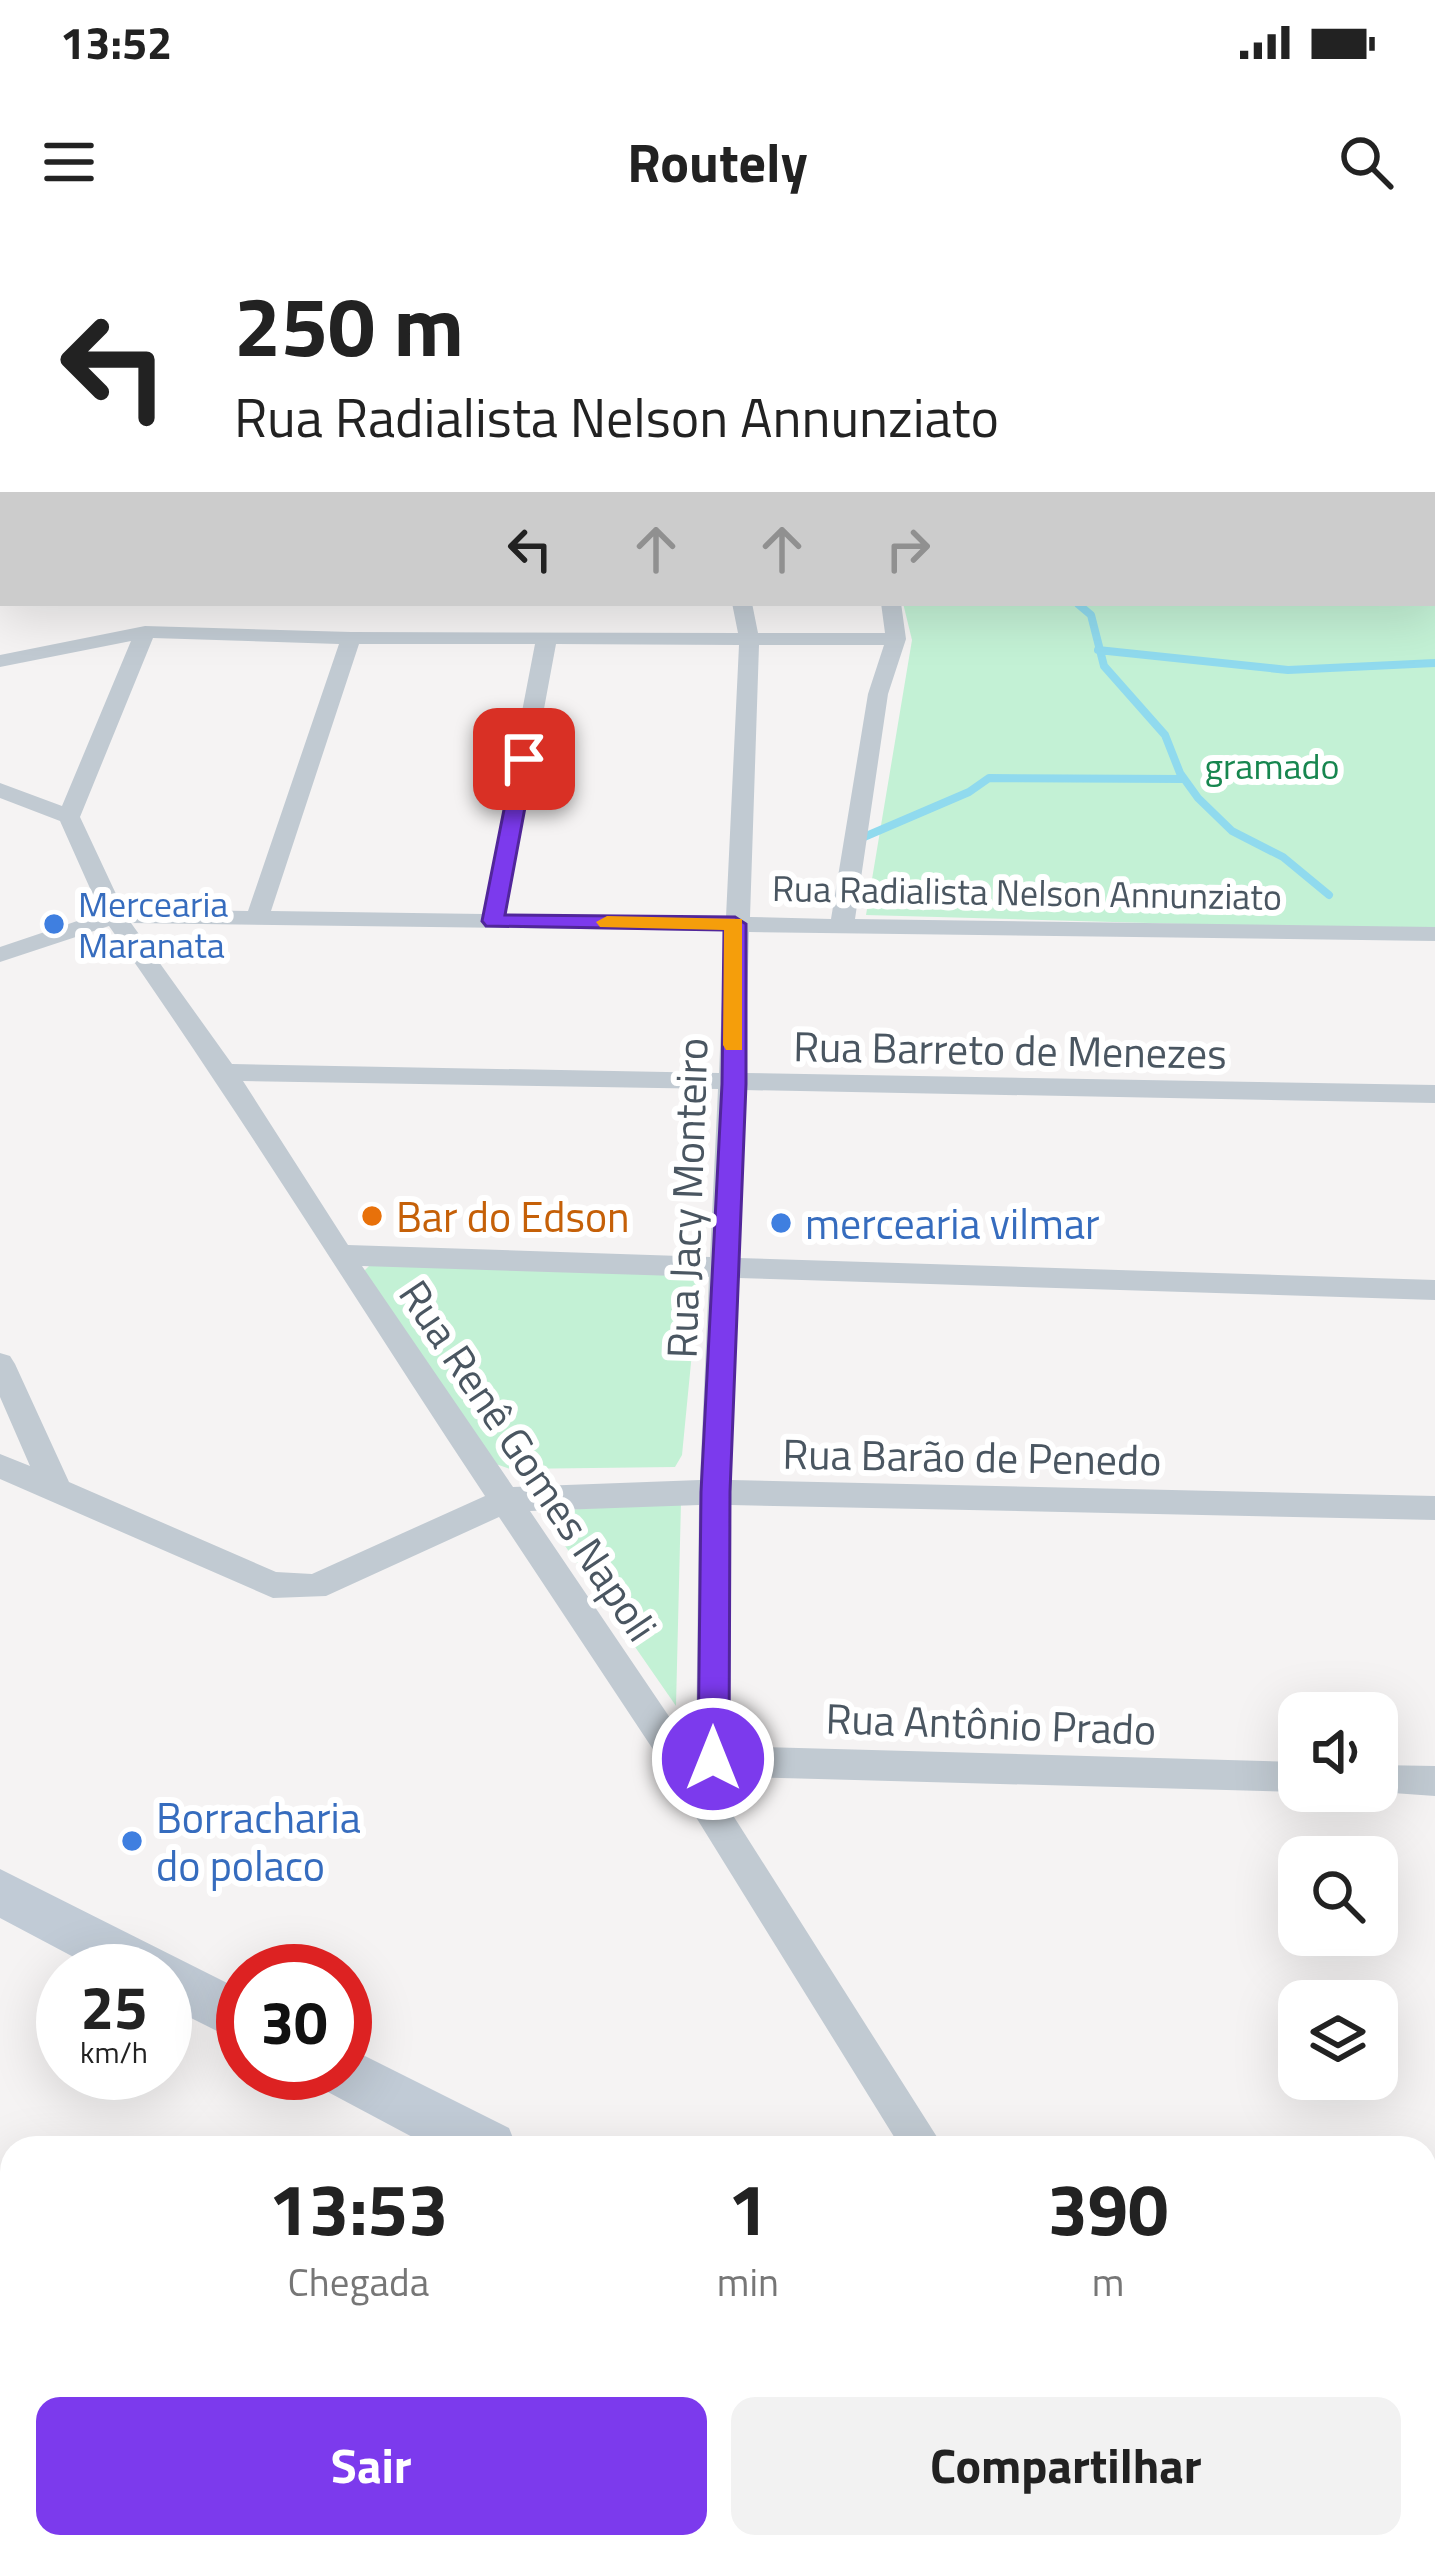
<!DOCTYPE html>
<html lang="pt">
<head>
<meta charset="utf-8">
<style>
  body { margin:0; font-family:"Titillium Web",sans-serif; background:#f2f2f2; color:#222; height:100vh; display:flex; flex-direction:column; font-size:45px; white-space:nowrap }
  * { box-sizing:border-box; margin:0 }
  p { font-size:39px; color:#767676 }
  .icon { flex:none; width:66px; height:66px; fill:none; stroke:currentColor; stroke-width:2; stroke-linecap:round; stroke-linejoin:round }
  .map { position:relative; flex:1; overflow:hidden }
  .sheet { position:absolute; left:0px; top:1896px; width:1437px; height:423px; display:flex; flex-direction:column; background:#fff; border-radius:36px 36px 0 0; box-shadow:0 12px 48px #0002 }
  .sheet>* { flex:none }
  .top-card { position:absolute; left:0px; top:0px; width:1437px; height:366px; box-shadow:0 12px 48px #0002; background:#fff; color:#222; overflow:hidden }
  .controls { position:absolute; left:1278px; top:1452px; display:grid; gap:24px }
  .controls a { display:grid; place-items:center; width:120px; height:120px; border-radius:24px; background:#fff; box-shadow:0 12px 48px #0002; font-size:60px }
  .speed { position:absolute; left:36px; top:1704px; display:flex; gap:24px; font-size:60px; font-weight:700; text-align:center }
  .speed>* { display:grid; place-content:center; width:156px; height:156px; border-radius:50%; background:#fff; box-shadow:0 12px 48px #0002; line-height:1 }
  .speed small { font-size:30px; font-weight:400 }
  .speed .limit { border:18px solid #d22; background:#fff; color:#111 }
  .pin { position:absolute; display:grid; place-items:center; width:102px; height:102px; color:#fff; margin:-51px; border-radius:24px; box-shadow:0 6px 18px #0006 }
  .me { position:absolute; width:132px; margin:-66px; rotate:0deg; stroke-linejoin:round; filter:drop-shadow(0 0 9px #0008) }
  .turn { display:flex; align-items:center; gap:42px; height:252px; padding:0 36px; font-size:54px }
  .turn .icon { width:156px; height:156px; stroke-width:2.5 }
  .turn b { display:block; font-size:84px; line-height:102px }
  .lanes { display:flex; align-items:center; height:114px; padding:0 36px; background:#0003; justify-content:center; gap:60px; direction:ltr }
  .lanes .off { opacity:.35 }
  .eta { display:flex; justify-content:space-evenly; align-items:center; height:204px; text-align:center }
  .eta b { font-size:72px; font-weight:700; line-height:84px }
  .action { display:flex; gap:24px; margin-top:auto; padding:24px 36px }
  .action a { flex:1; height:138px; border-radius:24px; background:#7c3aed; color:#fff; font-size:48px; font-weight:700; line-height:138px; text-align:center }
  .action a+a { background:#f2f2f2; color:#222 }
  .status { display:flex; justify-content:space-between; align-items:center; height:84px; padding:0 60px; background:#fff; direction:ltr }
  .status svg { height:33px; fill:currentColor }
  header { display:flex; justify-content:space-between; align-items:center; height:156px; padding:0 36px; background:#fff; font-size:54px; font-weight:700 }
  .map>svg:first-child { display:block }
</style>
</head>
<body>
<div class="status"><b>13:52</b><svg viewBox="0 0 49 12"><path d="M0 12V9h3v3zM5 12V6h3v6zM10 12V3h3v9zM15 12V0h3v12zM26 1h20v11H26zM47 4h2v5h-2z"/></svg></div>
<header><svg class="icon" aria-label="menu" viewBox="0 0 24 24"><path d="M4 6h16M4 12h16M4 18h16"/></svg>Routely<svg class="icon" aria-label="search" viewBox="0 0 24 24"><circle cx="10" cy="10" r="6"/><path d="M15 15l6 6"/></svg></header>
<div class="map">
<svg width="1435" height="2318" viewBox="0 0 1435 2318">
  <rect width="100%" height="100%" fill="#f5f3f3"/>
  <path fill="#c3f1d5" d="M 0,0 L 511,0 L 3,3 L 0,329 Z
    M 1435,2 L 1435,691 L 866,675 L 912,400 L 903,363 L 1434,363 L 1434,3 L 1421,3 Z
    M 372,1023 L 692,1033 L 699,1041 L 682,1215 L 675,1227 L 510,1229 L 496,1224 L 364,1031 Z
    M 681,1262 L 676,1466 L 552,1287 L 551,1271 Z"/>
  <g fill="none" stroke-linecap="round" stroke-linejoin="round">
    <path stroke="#90daee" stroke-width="4.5" d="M 3,259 L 3,282
      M 1077,363 L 1082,367"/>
    <path stroke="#90daee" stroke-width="8" d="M 1078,364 L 1091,375 L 1104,426 L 1165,495 L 1180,533 L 1198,558 L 1232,591 L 1283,617 L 1329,655
      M 1098,410 L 1288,430 L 1435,423
      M 864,597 L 969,552 L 989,538 L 1184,539"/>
    <path fill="#90daee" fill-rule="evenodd" d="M 0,51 L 3,51 L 3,69 L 0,69 Z
      M 1434,74 L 1435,74 L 1435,92 L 1434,92 Z"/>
    <path fill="#c1cad2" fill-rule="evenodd" d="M 3,330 L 3,342 L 0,343 L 0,331 Z
      M 732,363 L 752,363 L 758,393 L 885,393 L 881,363 L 901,363 L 906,399 L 888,454 L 855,679 L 1435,687 L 1435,701 L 749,692 L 745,833 L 1435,845 L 1435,863 L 744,850 L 738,1018 L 1435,1040 L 1435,1060 L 738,1038 L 731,1240 L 1435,1256 L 1435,1280 L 731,1265 L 730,1506 L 1299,1522 L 1299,1551 L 1303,1551 L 1299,1552 L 708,1536 L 944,1908 L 901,1908 L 668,1532 L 499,1277 L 326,1356 L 273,1358 L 0,1239 L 0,1214 L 30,1226 L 0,1157 L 0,1113 L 10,1116 L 15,1124 L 69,1242 L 276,1332 L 312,1334 L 485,1256 C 359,1066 240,872 109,686 L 0,722 L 0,707 L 101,673 L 60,581 L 0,558 L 0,543 L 62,566 L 131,401 L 0,427 L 0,415 L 145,386 L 351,392 L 738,393 ZM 153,398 L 339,404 L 248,671 L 123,669 L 80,577 ZM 359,404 L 535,404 L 483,674 L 271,671 ZM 556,404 L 739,405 L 726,677 L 506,674 ZM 759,405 L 884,405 L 868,454 L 831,679 L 750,677 ZM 131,683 L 725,691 L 719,833 L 232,824 ZM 243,841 L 718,849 L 710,1017 L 348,1005 ZM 362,1026 L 709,1037 L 700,1240 L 513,1247 ZM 699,1265 L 696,1505 L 689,1506 L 530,1271 Z
      M 1377,1525 L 1435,1526 L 1435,1556 L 1365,1551 L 1377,1551 Z
      M 1435,2101 L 1435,2175 L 1425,2179 L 1425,2105 Z
      M 0,2174 L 12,2179 L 12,2225 L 0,2220 Z
      M 67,2307 L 111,2307 L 110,2318 L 64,2318 Z
      M 170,2307 L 229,2307 L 234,2318 L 174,2318 Z
      M 501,2307 L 577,2307 L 582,2318 L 496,2318 Z
      M 1361,2307 L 1405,2307 L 1403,2318 L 1357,2318 Z"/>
    <path fill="#c1cbd6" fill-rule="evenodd" d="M 0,1629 L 243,1751 L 243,1804 L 165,1765 L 165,1731 L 100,1731 L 0,1678 Z
      M 345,1806 L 509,1888 L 517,1908 L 433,1908 L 326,1851 L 318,1833 L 345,1833 Z
      M 1228,2307 L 1309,2307 L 1314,2318 L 1232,2318 Z"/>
  </g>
  <path fill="#7c3aed" stroke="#51269a" stroke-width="3" d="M 524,513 L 534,519 L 505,675 L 735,677 L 746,684 L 746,844 L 730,1252 L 729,1519 L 725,1529 L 713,1533 L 702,1529 L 698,1519 L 701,1252 L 722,844 L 724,690 L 486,686 L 482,681 L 514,519 Z"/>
  <path fill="#f59e0b" d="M 607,676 L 742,679 L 742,810 L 726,810 L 723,805 L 724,690 L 600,687 L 596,682 Z"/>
  <g fill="#3f7fe0" stroke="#fff" stroke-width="4.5">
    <circle cx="54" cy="684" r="12"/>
    <circle cx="781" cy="983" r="12"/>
    <circle cx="132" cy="1601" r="12"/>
  </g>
  <circle fill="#e8710a" stroke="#fff" stroke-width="4.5" cx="372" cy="976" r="12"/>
  <g text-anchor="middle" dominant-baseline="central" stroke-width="12" stroke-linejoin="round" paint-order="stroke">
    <g font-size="36" fill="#17864f" stroke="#fff">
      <text x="1272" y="525">gramado</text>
    </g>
    <g font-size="36" fill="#4a5661" stroke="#fff">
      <text transform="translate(1027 652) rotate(1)">Rua Radialista Nelson Annunziato</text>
    </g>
    <g font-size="36" fill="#366cbe" stroke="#fff" text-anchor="start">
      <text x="78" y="663">Mercearia<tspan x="78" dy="41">Maranata</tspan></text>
    </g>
    <g font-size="42" fill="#4a5661" stroke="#fff">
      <text transform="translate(1010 809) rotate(1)">Rua Barreto de Menezes</text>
      <text transform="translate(686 958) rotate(-88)">Rua Jacy Monteiro</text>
      <text transform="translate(972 1216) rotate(1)">Rua Barão de Penedo</text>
      <text transform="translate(529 1220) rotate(56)">Rua Renê Gomes Napoli</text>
      <text transform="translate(991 1483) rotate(2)">Rua Antônio Prado</text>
    </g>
    <g font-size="42" fill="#c56008" stroke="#fff" text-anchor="start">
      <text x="396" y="976">Bar do Edson</text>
    </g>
    <g font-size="42" fill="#366cbe" stroke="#fff" text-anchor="start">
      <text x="805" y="983">mercearia vilmar</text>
      <text x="156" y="1577">Borracharia<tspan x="156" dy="48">do polaco</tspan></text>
    </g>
  </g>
</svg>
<div class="controls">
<a><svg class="icon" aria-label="sound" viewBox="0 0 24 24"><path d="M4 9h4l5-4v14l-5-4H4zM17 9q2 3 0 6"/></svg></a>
<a><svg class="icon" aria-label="search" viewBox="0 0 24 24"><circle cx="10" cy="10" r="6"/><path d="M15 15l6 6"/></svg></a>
<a><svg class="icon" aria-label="layers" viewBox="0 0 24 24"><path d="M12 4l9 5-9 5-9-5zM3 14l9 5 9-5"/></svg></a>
</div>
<div class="speed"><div>25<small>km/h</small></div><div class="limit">30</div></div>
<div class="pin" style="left:524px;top:519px;background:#d93025"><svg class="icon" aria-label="arrive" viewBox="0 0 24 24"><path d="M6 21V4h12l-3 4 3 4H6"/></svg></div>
<svg class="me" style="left:713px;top:1519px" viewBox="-20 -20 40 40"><circle r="17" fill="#7c3aed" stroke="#fff" stroke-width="3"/><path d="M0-11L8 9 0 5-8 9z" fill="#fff"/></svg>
<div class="top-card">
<div class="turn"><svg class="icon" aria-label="left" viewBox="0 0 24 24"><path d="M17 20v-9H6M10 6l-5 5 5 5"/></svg><div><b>250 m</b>Rua Radialista Nelson Annunziato</div></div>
<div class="lanes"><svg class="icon" aria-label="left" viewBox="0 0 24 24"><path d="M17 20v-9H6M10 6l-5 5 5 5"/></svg><svg class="icon off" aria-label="ahead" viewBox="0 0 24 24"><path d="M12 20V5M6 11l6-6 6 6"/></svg><svg class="icon off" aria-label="ahead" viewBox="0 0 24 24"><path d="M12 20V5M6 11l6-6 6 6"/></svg><svg class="icon off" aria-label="right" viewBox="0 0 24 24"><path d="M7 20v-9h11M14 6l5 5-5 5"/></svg></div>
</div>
<section class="sheet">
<div class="eta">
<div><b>13:53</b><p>Chegada</p></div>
<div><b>1</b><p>min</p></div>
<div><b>390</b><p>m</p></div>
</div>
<div class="action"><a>Sair</a><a>Compartilhar</a></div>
</section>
</div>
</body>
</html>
